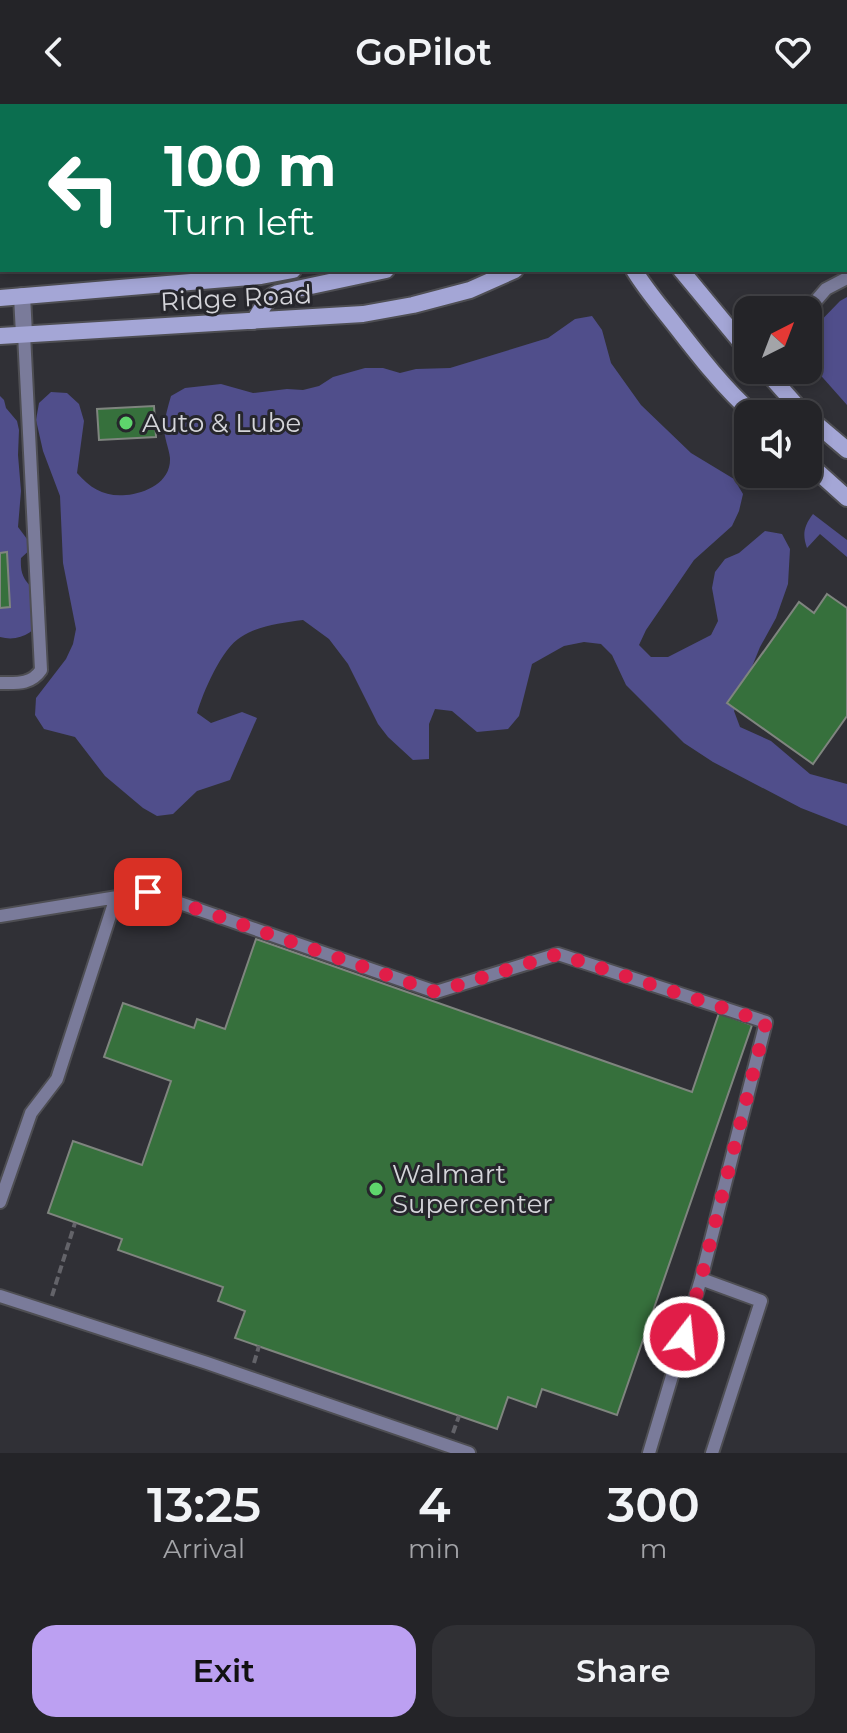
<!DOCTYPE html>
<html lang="en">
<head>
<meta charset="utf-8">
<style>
  body { margin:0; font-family:Montserrat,sans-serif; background:#303034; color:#f1f3f6; height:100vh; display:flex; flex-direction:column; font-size:30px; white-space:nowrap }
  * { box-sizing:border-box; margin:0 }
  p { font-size:26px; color:#a3a4a8 }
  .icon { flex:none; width:44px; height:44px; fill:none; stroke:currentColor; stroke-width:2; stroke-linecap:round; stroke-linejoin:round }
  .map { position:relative; height:1349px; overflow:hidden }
  .details { display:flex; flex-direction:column; background:#242428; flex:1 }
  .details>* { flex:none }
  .top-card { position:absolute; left:0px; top:0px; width:848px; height:168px; box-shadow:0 4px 12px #0003,0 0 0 2px #414145; background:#0b6e4f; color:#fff; overflow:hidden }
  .needle { width:52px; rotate:42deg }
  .fabs { position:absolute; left:734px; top:192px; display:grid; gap:16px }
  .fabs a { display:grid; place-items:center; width:88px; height:88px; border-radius:16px; background:#242428; box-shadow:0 4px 12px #0003,0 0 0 2px #414145; font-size:40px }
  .pin { position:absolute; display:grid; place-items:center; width:68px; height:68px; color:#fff; margin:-34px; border-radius:16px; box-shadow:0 4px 12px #0006 }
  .me { position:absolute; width:88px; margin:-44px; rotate:16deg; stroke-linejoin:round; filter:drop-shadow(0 0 6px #0008) }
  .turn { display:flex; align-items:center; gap:28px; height:168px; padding:0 32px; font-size:36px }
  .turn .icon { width:104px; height:104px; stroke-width:2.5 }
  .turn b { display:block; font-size:56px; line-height:68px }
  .eta { display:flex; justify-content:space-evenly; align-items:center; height:136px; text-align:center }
  .eta b { font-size:48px; font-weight:600; line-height:56px }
  .button { display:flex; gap:16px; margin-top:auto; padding:16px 32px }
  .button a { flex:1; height:92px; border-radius:24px; background:#bca0f2; color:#111; font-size:32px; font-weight:600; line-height:92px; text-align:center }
  .button a+a { background:#303034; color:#f1f3f6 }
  header { display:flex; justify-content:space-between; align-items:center; height:104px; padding:0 32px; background:#242428; font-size:36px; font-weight:600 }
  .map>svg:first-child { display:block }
</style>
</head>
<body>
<header><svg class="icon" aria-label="back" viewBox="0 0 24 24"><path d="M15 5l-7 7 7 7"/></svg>GoPilot<svg class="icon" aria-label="heart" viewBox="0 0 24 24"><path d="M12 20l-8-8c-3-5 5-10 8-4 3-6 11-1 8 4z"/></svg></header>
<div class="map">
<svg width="847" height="1349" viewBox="0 0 847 1349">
  <rect width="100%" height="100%" fill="#303036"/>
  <path fill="#504e8b" d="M 847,193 L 847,301 L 808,257 L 808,230 L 840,197 Z
    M 592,212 L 602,226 L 611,259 L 641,301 L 691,349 L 734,375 L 743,390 L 739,407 L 732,422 L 694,456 L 646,526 L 639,541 L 651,553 L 668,553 L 711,531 L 718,517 L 712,484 L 715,468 L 725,455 L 739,449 L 765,427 L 782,430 L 790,445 L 788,480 L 776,514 L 760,543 L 734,607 L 740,623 L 771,637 L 810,670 L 847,680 L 847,722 L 801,704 L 713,658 L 684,639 L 626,581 L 612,551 L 601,540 L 584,538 L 564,542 L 532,560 L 519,612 L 508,625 L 477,628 L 452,607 L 435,605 L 429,620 L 429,655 L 413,656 L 388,633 L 378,620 L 348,560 L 329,535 L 303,516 C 281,519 260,521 241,533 C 222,544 203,588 197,609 L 211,619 L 242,608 L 257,614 L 230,676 L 197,687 L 173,710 L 157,712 L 143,704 L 105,672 L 75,633 L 44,625 L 35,611 L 36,594 L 66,555 L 73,540 L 76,525 L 63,459 L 60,392 L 43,347 L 36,316 L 39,299 L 51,288 L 67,289 L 79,300 L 84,317 L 77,369 C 91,385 105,393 126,391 C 146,389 171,378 170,354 C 169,344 164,334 164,323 C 165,313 168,302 171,292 L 185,284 L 221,280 L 253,289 L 287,285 L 303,286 L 319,282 L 333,273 L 365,264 L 383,264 L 400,269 L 416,265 L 450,264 L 548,234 L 575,215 Z
    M 0,292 L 4,296 L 6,304 L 17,317 L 19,326 L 18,351 L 21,387 L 18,423 L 33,443 L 21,454 C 19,482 35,480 44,499 C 47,506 46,506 43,512 C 35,529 19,538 0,533 Z
    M 813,410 L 847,436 L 847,453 L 820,430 L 807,444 C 802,430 804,422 813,410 Z"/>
  <path fill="#36703c" stroke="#7f857f" stroke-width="2" d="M 151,0 L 196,0 L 196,2 L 151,2 Z
    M 284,0 L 316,0 L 317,2 L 282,2 Z
    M 154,302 L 156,333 L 99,336 L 97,305 Z
    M 7,448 L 10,503 L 0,504 L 0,449 Z
    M 827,490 L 847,504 L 847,612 L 813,660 L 727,599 L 799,498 L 814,509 Z
    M 256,835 L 692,988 L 719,909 L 752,921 L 617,1311 L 542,1285 L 536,1303 L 508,1293 L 497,1325 L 235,1234 L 245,1207 L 218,1197 L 223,1183 L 118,1146 L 122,1135 L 48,1109 L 73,1037 L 142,1061 L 171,977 L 104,953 L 123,899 L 194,924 L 197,915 L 225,925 Z"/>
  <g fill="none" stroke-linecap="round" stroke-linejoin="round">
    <g stroke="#4e4e53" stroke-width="16">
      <path id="lane" d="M 7,0 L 7,2
        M 23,0 L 23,2
        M 104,0 L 104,2
        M 145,0 L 145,2
        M 234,0 L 234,2
        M 275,0 L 275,2
        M 356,0 L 357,2
        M 537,0 L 538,2
        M 520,2 L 524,0
        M 808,206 L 826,185 L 847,174
        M 0,579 C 16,579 31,581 41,566 L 24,230
        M 0,812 L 148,788 L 436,888 L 558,850 L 766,918 L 701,1175 L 649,1349
        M 0,1098 L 31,1009 L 57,975 L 116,793
        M 701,1175 L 761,1197 L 712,1349
        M 0,1192 L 207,1259 L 469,1349"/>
    </g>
    <g stroke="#4e4e53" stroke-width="20">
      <path id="street" d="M 22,192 L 24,230"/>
    </g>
    <g stroke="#4e4e53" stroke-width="20">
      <path id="secondary" d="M 698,2 L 700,0
        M 785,2 L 788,0
        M 634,166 C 646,186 661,203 675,221 C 699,252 724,284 753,310
        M 681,166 L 748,247
        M 0,194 L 261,172 L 293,166
        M 254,217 C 261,206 266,194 278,189 L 386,166
        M 0,232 L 363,210 L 413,201 L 470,186 L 515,166
        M 765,266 L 804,310
        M 808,313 L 847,346
        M 808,359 L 847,394"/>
    </g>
    <path stroke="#636369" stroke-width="4" stroke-dasharray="8 4" stroke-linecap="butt" d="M 67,0 L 67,2
      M 198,0 L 198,2
      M 323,0 L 323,2
      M 52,1192 L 75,1119
      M 254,1259 L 259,1242
      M 453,1329 L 459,1312"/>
    <use href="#lane" stroke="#7a7b9a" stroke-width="12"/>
    <use href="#street" stroke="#7a7b9a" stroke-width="16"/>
    <use href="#secondary" stroke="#a4a6d6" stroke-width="16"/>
  </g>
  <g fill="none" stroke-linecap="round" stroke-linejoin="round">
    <path stroke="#e11d48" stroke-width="14" stroke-dasharray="0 25.2" d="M 148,788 L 436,888 L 558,850 L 766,918 L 701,1175 L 684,1233"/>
  </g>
  <g fill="#5ed56c" stroke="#26262c" stroke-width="3">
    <circle cx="126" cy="319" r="8"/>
    <circle cx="376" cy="1085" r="8"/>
  </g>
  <g text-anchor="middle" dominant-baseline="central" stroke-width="6" stroke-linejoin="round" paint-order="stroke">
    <g font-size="26" fill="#d4d4d9" stroke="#26262c">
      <text transform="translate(236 194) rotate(-3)">Ridge Road</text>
    </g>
    <g font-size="26" fill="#d4d4d9" stroke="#26262c" text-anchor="start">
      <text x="142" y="319">Auto &amp; Lube</text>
      <text x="392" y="1070">Walmart<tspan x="392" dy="30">Supercenter</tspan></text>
    </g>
  </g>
</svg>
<div class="fabs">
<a><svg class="needle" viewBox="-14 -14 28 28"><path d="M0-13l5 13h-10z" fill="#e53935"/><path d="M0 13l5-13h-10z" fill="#a3a4a8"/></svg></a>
<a><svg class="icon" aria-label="sound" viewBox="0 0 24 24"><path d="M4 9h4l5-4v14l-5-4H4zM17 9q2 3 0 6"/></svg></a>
</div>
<div class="pin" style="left:148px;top:788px;background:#d93025"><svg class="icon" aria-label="arrive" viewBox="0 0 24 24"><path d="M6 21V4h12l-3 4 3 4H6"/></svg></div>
<svg class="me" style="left:684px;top:1233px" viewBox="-20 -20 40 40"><circle r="17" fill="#e11d48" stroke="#fff" stroke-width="3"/><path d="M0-11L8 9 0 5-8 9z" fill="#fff"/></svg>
<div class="top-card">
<div class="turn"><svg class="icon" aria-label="left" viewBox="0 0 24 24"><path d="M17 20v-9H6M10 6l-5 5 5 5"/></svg><div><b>100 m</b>Turn left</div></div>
</div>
</div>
<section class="details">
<div class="eta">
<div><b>13:25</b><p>Arrival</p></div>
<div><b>4</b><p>min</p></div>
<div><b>300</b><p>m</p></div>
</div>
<div class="button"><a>Exit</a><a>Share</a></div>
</section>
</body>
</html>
